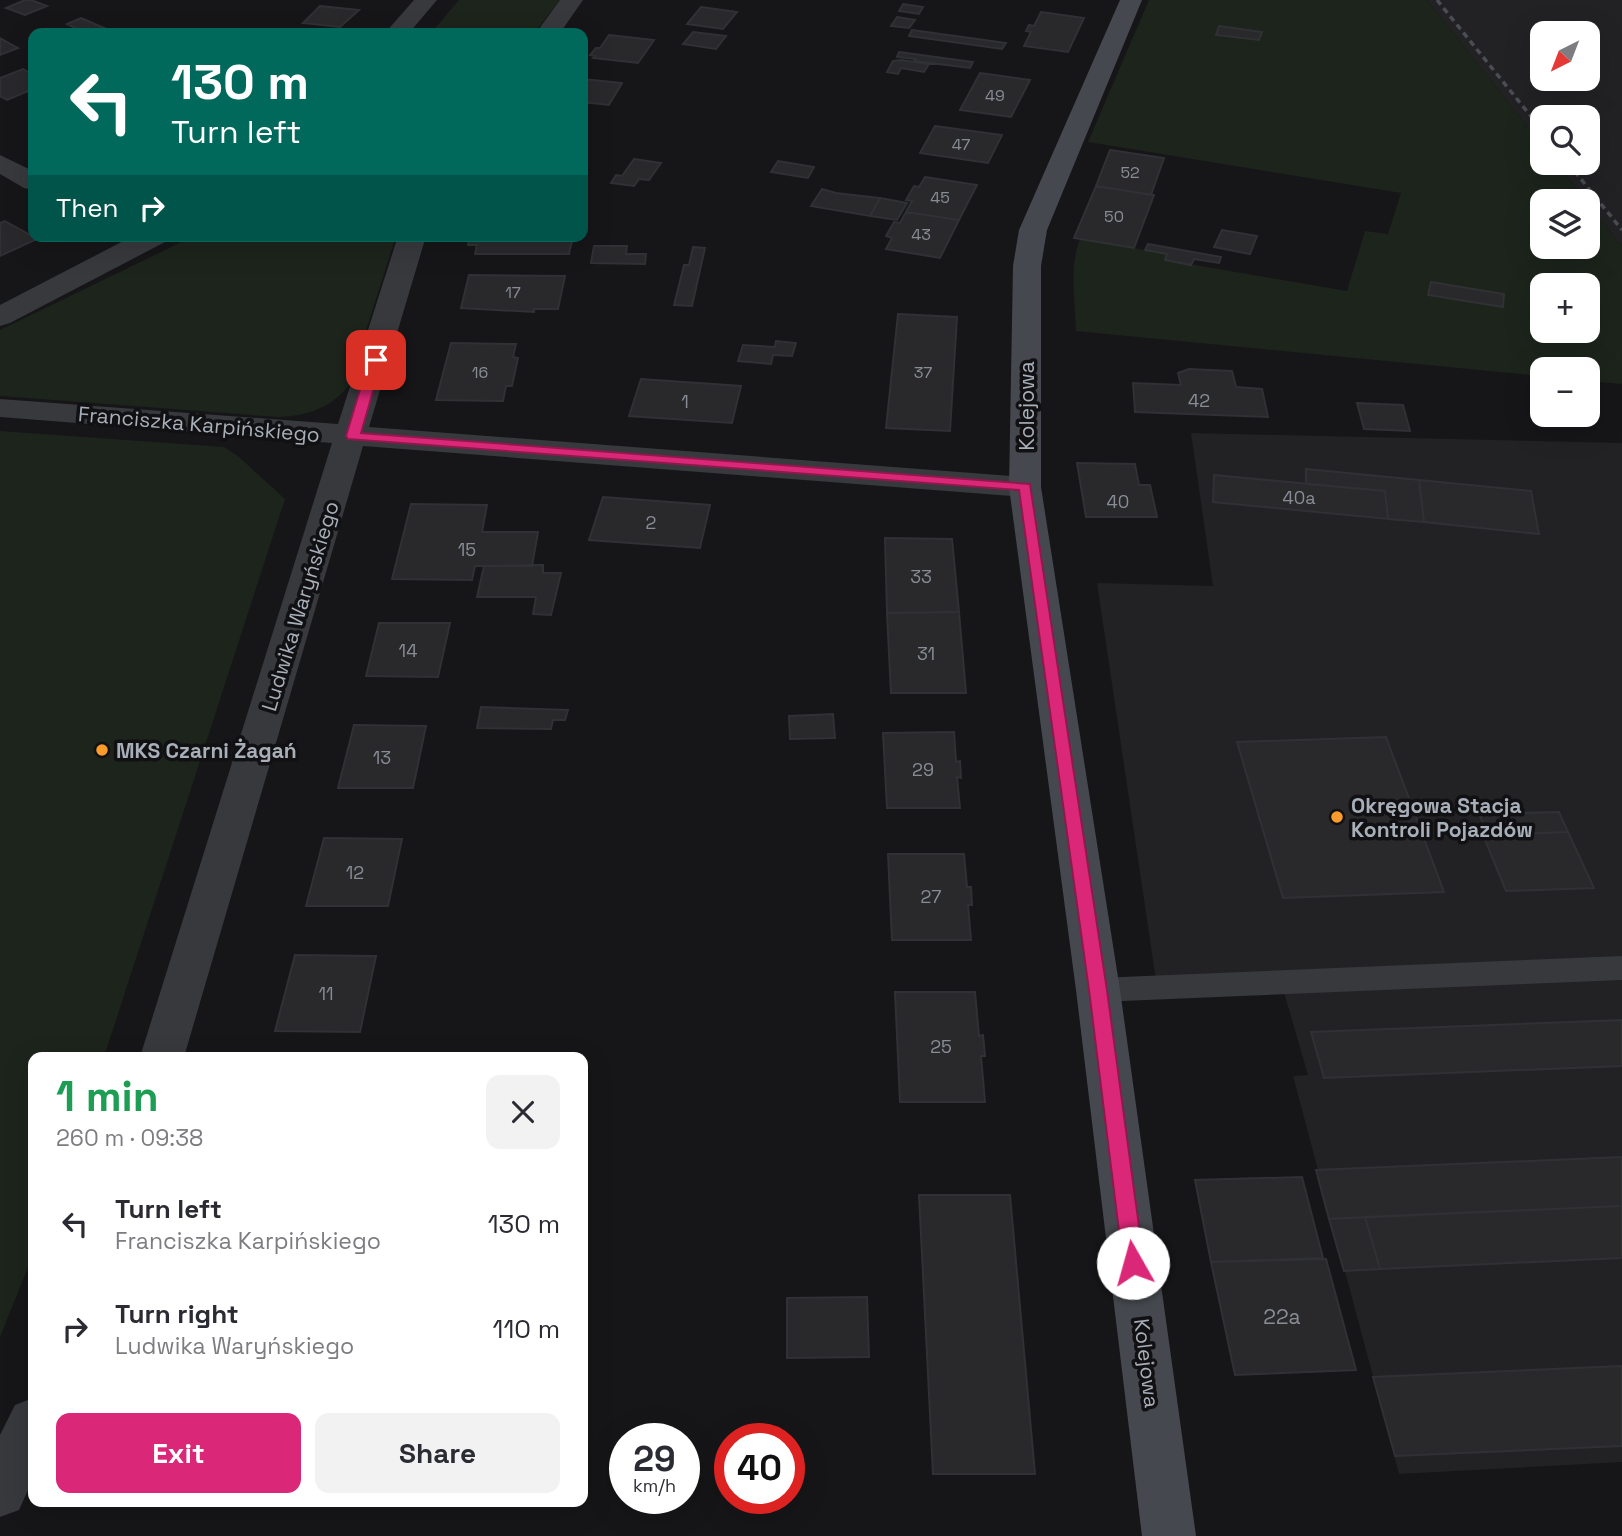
<!DOCTYPE html>
<html lang="en">
<head>
<meta charset="utf-8">
<style>
  body { margin:0; font-family:"Space Grotesk",sans-serif; background:#f2f2f3; color:#2b2b33; height:100vh; display:flex; flex-direction:column; font-size:26px; white-space:nowrap }
  * { box-sizing:border-box; margin:0 }
  p { font-size:23px; color:#7c7c81 }
  .icon { flex:none; width:38px; height:38px; fill:none; stroke:currentColor; stroke-width:2; stroke-linecap:round; stroke-linejoin:round }
  .map { position:relative; flex:1; overflow:hidden }
  .details { position:absolute; left:28px; top:1052px; width:560px; height:455px; display:flex; flex-direction:column; background:#fff; border-radius:14px; box-shadow:0 7px 28px #0002 }
  .details>* { flex:none }
  .guide { position:absolute; left:28px; top:28px; width:560px; height:214px; border-radius:14px; box-shadow:0 7px 28px #0002; background:#00695c; color:#fff; overflow:hidden }
  .needle { width:46px; rotate:222deg }
  .buttons { position:absolute; left:1530px; top:21px; display:grid; gap:14px }
  .buttons a { display:grid; place-items:center; width:70px; height:70px; border-radius:14px; background:#fff; box-shadow:0 7px 28px #0002; font-size:35px }
  .speed { position:absolute; left:609px; top:1423px; display:flex; gap:14px; font-size:35px; font-weight:700; text-align:center }
  .speed>* { display:grid; place-content:center; width:91px; height:91px; border-radius:50%; background:#fff; box-shadow:0 7px 28px #0002; line-height:1 }
  .speed small { font-size:18px; font-weight:400 }
  .speed .limit { border:10px solid #d22; background:#fff; color:#111 }
  .pin { position:absolute; display:grid; place-items:center; width:60px; height:60px; color:#fff; margin:-30px; border-radius:14px; box-shadow:0 4px 10px #0006 }
  .me { position:absolute; width:77px; margin:-38px; rotate:353deg; stroke-linejoin:round; filter:drop-shadow(0 0 5px #0008) }
  .turn { display:flex; align-items:center; gap:24px; height:147px; padding:0 28px; font-size:32px }
  .turn .icon { width:91px; height:91px; stroke-width:2.5 }
  .turn b { display:block; font-size:49px; line-height:60px }
  .then { display:flex; align-items:center; height:66px; padding:0 28px; background:#0003; gap:14px; font-size:26px }
  .round { display:grid; place-items:center; flex:none; width:74px; height:74px; border-radius:14px; background:#f2f2f3 }
  .overview { display:flex; align-items:center; justify-content:space-between; height:119px; padding:0 28px }
  h1 { font-size:42px; font-weight:700; line-height:52px; color:#1e9e55 }
  .action { display:flex; gap:14px; margin-top:auto; padding:14px 28px }
  .action a { flex:1; height:80px; border-radius:14px; background:#db2777; color:#fff; font-size:28px; font-weight:700; line-height:80px; text-align:center }
  .action a+a { background:#f2f2f3; color:#2b2b33 }
  ul { padding:0; list-style:none }
  li { display:flex; align-items:center; gap:21px; height:105px; padding:0 28px }
  li div { flex:1 }
  li b { display:block; font-size:26px }
  li em { font-style:normal }
  .map>svg:first-child { display:block }
</style>
</head>
<body>
<div class="map">
<svg width="1622" height="1536" viewBox="0 0 1622 1536">
  <rect width="100%" height="100%" fill="#161618"/>
  <path fill="#222225" fill-rule="evenodd" d="M 1427,0 L 1622,0 L 1622,246 L 1556,163 L 1587,163 L 1587,117 L 1542,117 L 1542,145 ZM 1542,33 L 1587,33 L 1587,79 L 1542,79 Z
    M 1191,433 L 1622,443 L 1622,1462 L 1399,1474 L 1293,1076 L 1308,1075 L 1281,982 L 1157,987 L 1097,583 L 1213,586 Z"/>
  <path fill="#1c241c" fill-rule="evenodd" d="M 459,0 L 560,0 L 534,33 L 431,33 Z
    M 1149,0 L 1427,0 L 1542,145 L 1542,163 L 1556,163 L 1586,201 L 1542,201 L 1542,247 L 1587,247 L 1587,202 L 1622,246 L 1622,384 L 1587,381 L 1587,369 L 1542,369 L 1542,376 L 1076,331 C 1075,301 1069,267 1080,239 L 1167,254 L 1166,260 L 1347,291 L 1365,231 L 1388,234 L 1401,193 L 1088,142 ZM 1542,285 L 1587,285 L 1587,331 L 1542,331 Z
    M 194,236 L 396,236 L 348,387 C 329,409 306,416 278,417 L 0,396 L 0,330 Z
    M 0,431 L 224,447 L 239,457 L 285,499 L 104,1057 L 33,1057 L 33,1255 L 0,1337 Z"/>
  <path fill="#29292c" stroke="#303134" stroke-width="2" d="M 25,0 L 31,0 L 47,6 L 25,15 L 6,8 Z
    M 903,4 L 923,7 L 919,14 L 899,11 Z
    M 320,6 L 359,10 L 340,27 L 303,23 Z
    M 701,7 L 737,12 L 723,29 L 687,24 Z
    M 1041,12 L 1084,18 L 1068,52 L 1024,46 L 1031,32 L 1026,31 L 1029,25 L 1034,26 Z
    M 897,17 L 915,20 L 909,28 L 891,26 Z
    M 81,18 L 104,28 L 91,33 L 66,33 L 77,29 L 67,24 Z
    M 1219,26 L 1262,32 L 1259,40 L 1216,35 Z
    M 912,30 L 1006,43 L 1002,49 L 909,36 Z
    M 693,32 L 726,36 L 716,49 L 683,44 Z
    M 609,35 L 654,40 L 638,63 L 593,58 L 595,56 L 590,55 L 596,48 L 600,48 Z
    M 0,38 L 18,48 L 0,55 Z
    M 899,52 L 973,62 L 970,68 L 914,61 L 916,59 L 897,57 Z
    M 901,60 L 929,64 L 924,72 L 901,68 L 898,74 L 887,72 L 893,61 Z
    M 23,69 L 33,75 L 33,89 L 7,100 L 0,96 L 0,78 Z
    M 980,73 L 1030,80 L 1011,117 L 960,110 Z
    M 583,79 L 622,83 L 609,105 L 583,102 Z
    M 935,126 L 1002,135 L 988,163 L 920,153 Z
    M 1110,150 L 1164,158 L 1151,195 L 1096,186 Z
    M 634,159 L 661,163 L 649,180 L 639,179 L 634,186 L 611,183 L 616,175 L 622,176 Z
    M 778,161 L 814,167 L 808,178 L 771,172 Z
    M 925,177 L 977,185 L 959,220 L 906,212 L 912,201 L 906,200 L 914,186 L 919,187 Z
    M 1096,186 L 1154,195 L 1134,248 L 1074,238 Z
    M 822,189 L 836,193 L 880,198 L 870,216 L 811,206 Z
    M 880,198 L 907,203 L 897,220 L 870,216 Z
    M 906,212 L 959,220 L 940,258 L 886,249 L 892,238 L 886,236 L 894,222 L 900,223 Z
    M 5,221 L 37,239 L 0,256 L 0,223 Z
    M 1222,230 L 1257,236 L 1250,254 L 1214,247 Z
    M 470,236 L 573,236 L 569,254 L 475,254 L 477,245 L 468,245 Z
    M 1148,244 L 1221,257 L 1219,263 L 1194,259 L 1191,265 L 1165,260 L 1167,254 L 1145,250 Z
    M 594,246 L 627,246 L 626,254 L 646,254 L 645,264 L 591,263 Z
    M 693,247 L 705,248 L 692,306 L 674,305 L 684,265 L 689,265 Z
    M 469,275 L 565,276 L 558,309 L 534,309 L 534,312 L 461,308 Z
    M 1431,282 L 1504,294 L 1503,307 L 1428,295 Z
    M 898,314 L 957,317 L 950,431 L 886,428 Z
    M 776,341 L 796,343 L 792,356 L 773,355 L 771,364 L 738,361 L 743,345 L 775,347 Z
    M 451,343 L 516,344 L 513,357 L 518,358 L 512,386 L 506,386 L 503,401 L 436,400 Z
    M 1189,369 L 1232,371 L 1236,387 L 1262,389 L 1268,417 L 1135,412 L 1133,383 L 1181,385 L 1178,373 Z
    M 641,379 L 741,386 L 732,423 L 629,416 Z
    M 1357,403 L 1403,405 L 1410,431 L 1364,429 Z
    M 1077,463 L 1135,464 L 1139,485 L 1150,485 L 1157,517 L 1086,517 Z
    M 1306,469 L 1419,480 L 1424,522 L 1388,519 L 1385,491 L 1306,484 Z
    M 1214,475 L 1385,491 L 1388,519 L 1213,502 Z
    M 1419,480 L 1531,491 L 1539,534 L 1424,522 Z
    M 603,497 L 710,505 L 700,548 L 589,540 Z
    M 411,504 L 487,505 L 482,532 L 538,532 L 532,566 L 475,566 L 472,580 L 392,579 Z
    M 885,538 L 952,539 L 959,612 L 887,613 Z
    M 543,565 L 543,573 L 561,573 L 551,615 L 533,614 L 536,597 L 477,597 L 484,566 Z
    M 959,612 L 966,693 L 891,693 L 887,613 Z
    M 379,623 L 450,623 L 438,677 L 366,676 Z
    M 481,707 L 568,710 L 565,720 L 553,720 L 551,729 L 477,728 Z
    M 833,714 L 835,738 L 790,739 L 789,716 Z
    M 354,725 L 426,726 L 413,788 L 338,788 Z
    M 954,732 L 956,762 L 960,761 L 961,778 L 957,777 L 960,808 L 887,808 L 883,733 Z
    M 1386,737 L 1444,892 L 1283,898 L 1237,742 Z
    M 1559,812 L 1568,832 L 1488,835 L 1479,814 Z
    M 1568,832 L 1594,888 L 1506,891 L 1483,835 Z
    M 324,838 L 402,839 L 388,906 L 306,906 Z
    M 888,854 L 964,854 L 967,887 L 971,887 L 972,905 L 968,905 L 971,940 L 892,940 Z
    M 295,955 L 376,956 L 360,1032 L 275,1031 Z
    M 895,992 L 975,992 L 979,1036 L 983,1035 L 985,1056 L 981,1056 L 985,1102 L 900,1102 Z
    M 1622,1020 L 1622,1066 L 1324,1078 L 1311,1032 Z
    M 1622,1157 L 1622,1206 L 1329,1219 L 1316,1170 Z
    M 1302,1177 L 1323,1258 L 1211,1262 L 1195,1180 Z
    M 919,1195 L 1010,1195 L 1035,1474 L 933,1474 Z
    M 1622,1206 L 1622,1258 L 1380,1269 L 1365,1217 Z
    M 1365,1217 L 1380,1269 L 1344,1271 L 1329,1219 Z
    M 1326,1259 L 1356,1370 L 1235,1375 L 1211,1262 Z
    M 867,1297 L 869,1357 L 787,1358 L 787,1298 Z
    M 1622,1366 L 1622,1446 L 1395,1456 L 1373,1377 Z"/>
  <g fill="none" stroke-linecap="round" stroke-linejoin="round">
    <path fill="#37393d" fill-rule="evenodd" d="M 1622,956 L 1622,980 L 1098,1002 L 1088,998 L 1083,990 L 1088,982 L 1098,978 Z"/>
    <path fill="#37393d" fill-rule="evenodd" d="M 414,0 L 437,0 L 409,33 L 385,33 Z
      M 560,0 L 583,0 L 560,33 L 536,33 Z
      M 0,155 L 33,171 L 33,190 L 24,188 L 0,174 Z
      M 133,236 L 169,236 L 165,242 L 10,323 L 0,326 L 0,305 Z
      M 398,236 L 426,236 L 369,427 L 1025,477 L 1037,480 L 1041,487 L 1037,494 L 1025,497 L 363,446 L 184,1057 L 140,1057 L 332,443 L 0,417 L 0,399 L 338,424 Z
      M 33,1398 L 33,1479 L 19,1510 L 0,1517 L 0,1435 L 15,1405 Z"/>
    <path fill="#45484e" fill-rule="evenodd" d="M 1120,0 L 1142,0 L 1047,230 L 1041,266 L 1041,487 L 1120,990 L 1196,1536 L 1142,1536 L 1076,990 L 1009,487 L 1013,266 L 1019,230 Z"/>
    <path stroke="#4a4d53" stroke-width="3.5" stroke-dasharray="6 4.5" stroke-linecap="butt" d="M 1437,0 L 1542,130
      M 1568,163 L 1622,230"/>
  </g>
  <path fill="#db2777" stroke="#8e194d" stroke-width="2" d="M 376,356 L 382,360 L 361,433 L 1030,484 L 1107,990 L 1144,1263 L 1141,1269 L 1133,1272 L 1126,1269 L 1123,1263 L 1089,990 L 1019,490 L 348,439 L 346,436 L 369,360 Z"/>
  <g fill="#fa9b2c" stroke="#111113" stroke-width="2.5">
    <circle cx="102" cy="750" r="7"/>
    <circle cx="1337" cy="817" r="7"/>
  </g>
  <g text-anchor="middle" dominant-baseline="central" stroke-width="7" stroke-linejoin="round" paint-order="stroke">
    <g font-size="16" fill="#888d95">
      <text x="995" y="95">49</text>
      <text x="961" y="144">47</text>
      <text x="1130" y="172">52</text>
      <text x="940" y="197">45</text>
      <text x="1114" y="216">50</text>
      <text x="921" y="234">43</text>
      <text x="513" y="292">17</text>
      <text x="480" y="372">16</text>
      <text x="923" y="372">37</text>
    </g>
    <g font-size="18" fill="#888d95">
      <text x="1199" y="400">42</text>
      <text x="685" y="401">1</text>
      <text x="1299" y="497">40a</text>
      <text x="1118" y="501">40</text>
      <text x="651" y="522">2</text>
      <text x="467" y="549">15</text>
      <text x="921" y="576">33</text>
      <text x="408" y="650">14</text>
      <text x="926" y="653">31</text>
      <text x="382" y="757">13</text>
      <text x="923" y="769">29</text>
      <text x="355" y="872">12</text>
      <text x="931" y="896">27</text>
      <text x="326" y="993">11</text>
      <text x="941" y="1046">25</text>
    </g>
    <g font-size="21" fill="#a8afb9" stroke="#111113">
      <text transform="translate(1026 406) rotate(-90)">Kolejowa</text>
      <text transform="translate(199 424) rotate(5)">Franciszka Karpińskiego</text>
      <text transform="translate(300 606) rotate(-73)">Ludwika Waryńskiego</text>
      <text transform="translate(1147 1363) rotate(83)">Kolejowa</text>
    </g>
    <g font-size="21" font-weight="bold" fill="#a8afb9" stroke="#111113" text-anchor="start">
      <text x="116" y="750">MKS Czarni Żagań</text>
      <text x="1351" y="805">Okręgowa Stacja<tspan x="1351" dy="24">Kontroli Pojazdów</tspan></text>
    </g>
    <g font-size="21" fill="#888d95">
      <text x="1282" y="1316">22a</text>
    </g>
  </g>
</svg>
<div class="buttons">
<a><svg class="needle" viewBox="-14 -14 28 28"><path d="M0-13l5 13h-10z" fill="#e53935"/><path d="M0 13l5-13h-10z" fill="#7c7c81"/></svg></a>
<a><svg class="icon" aria-label="search" viewBox="0 0 24 24"><circle cx="10" cy="10" r="6"/><path d="M15 15l6 6"/></svg></a>
<a><svg class="icon" aria-label="layers" viewBox="0 0 24 24"><path d="M12 4l9 5-9 5-9-5zM3 14l9 5 9-5"/></svg></a>
<a>+</a>
<a>−</a>
</div>
<div class="speed"><div>29<small>km/h</small></div><div class="limit">40</div></div>
<div class="pin" style="left:376px;top:360px;background:#d93025"><svg class="icon" aria-label="arrive" viewBox="0 0 24 24"><path d="M6 21V4h12l-3 4 3 4H6"/></svg></div>
<svg class="me" style="left:1133px;top:1263px" viewBox="-20 -20 40 40"><circle r="19" fill="#fff"/><path d="M0-13L10 11 0 6-10 11z" fill="#db2777"/></svg>
<div class="guide">
<div class="turn"><svg class="icon" aria-label="left" viewBox="0 0 24 24"><path d="M17 20v-9H6M10 6l-5 5 5 5"/></svg><div><b>130 m</b>Turn left</div></div>
<div class="then">Then<svg class="icon" aria-label="right" viewBox="0 0 24 24"><path d="M7 20v-9h11M14 6l5 5-5 5"/></svg></div>
</div>
<section class="details">
<div class="overview"><div><h1>1 min</h1><p>260 m · 09:38</p></div><a class="round"><svg class="icon" aria-label="close" viewBox="0 0 24 24"><path d="M6 6l12 12M18 6L6 18"/></svg></a></div>
<ul>
<li><svg class="icon" aria-label="left" viewBox="0 0 24 24"><path d="M17 20v-9H6M10 6l-5 5 5 5"/></svg><div><b>Turn left</b><p>Franciszka Karpińskiego</p></div><em>130 m</em></li>
<li><svg class="icon" aria-label="right" viewBox="0 0 24 24"><path d="M7 20v-9h11M14 6l5 5-5 5"/></svg><div><b>Turn right</b><p>Ludwika Waryńskiego</p></div><em>110 m</em></li>
</ul>
<div class="action"><a>Exit</a><a>Share</a></div>
</section>
</div>
</body>
</html>
